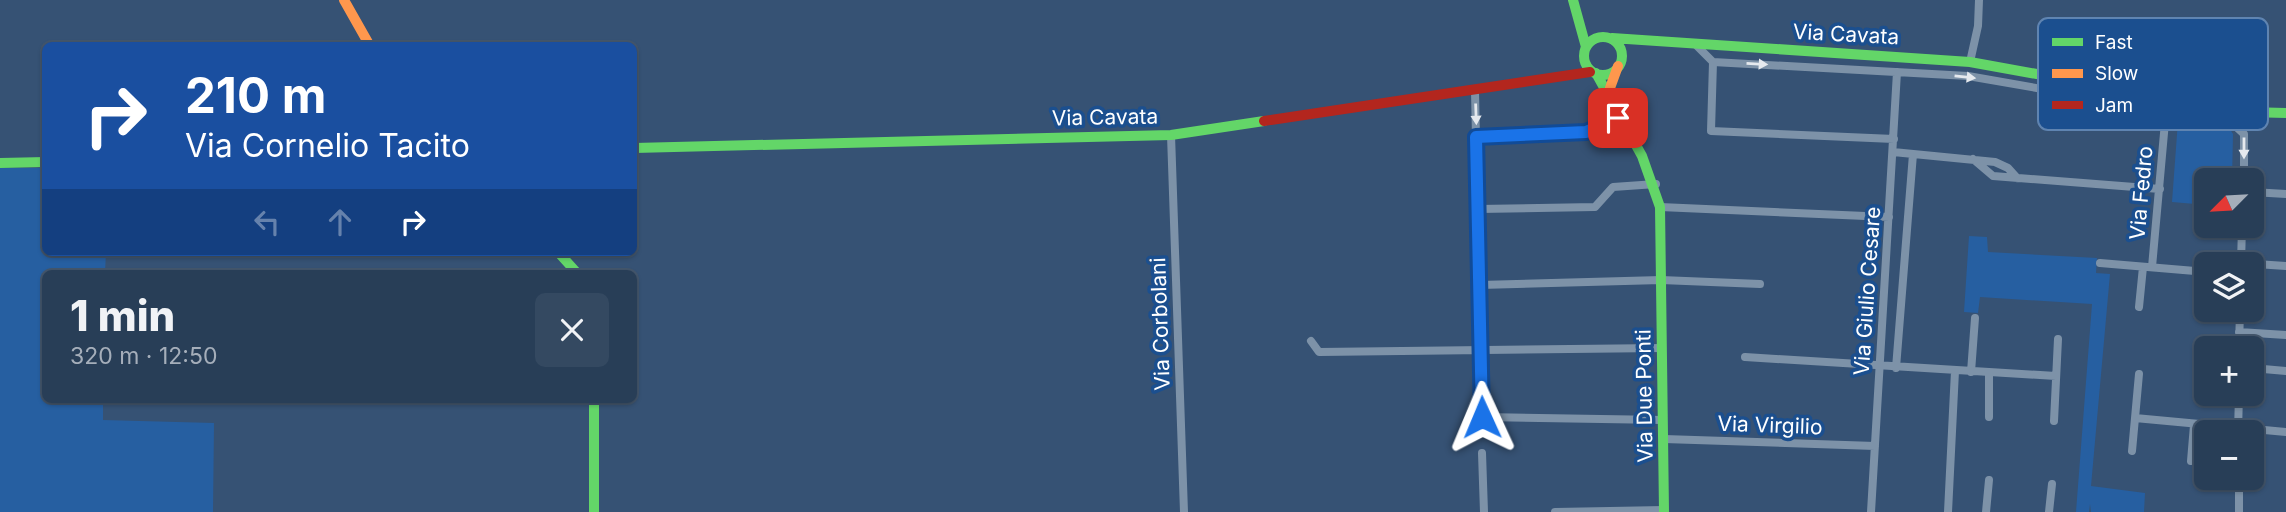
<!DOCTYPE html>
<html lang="en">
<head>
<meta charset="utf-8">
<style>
  body { margin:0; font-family:Inter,sans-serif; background:#344961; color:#f1f3f6; height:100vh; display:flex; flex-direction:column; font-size:26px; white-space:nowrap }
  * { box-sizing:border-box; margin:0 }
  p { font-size:23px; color:#a5aeba }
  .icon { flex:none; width:38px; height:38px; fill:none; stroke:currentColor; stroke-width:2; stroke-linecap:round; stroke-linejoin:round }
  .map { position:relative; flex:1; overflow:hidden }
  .panel { position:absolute; left:42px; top:270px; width:595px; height:133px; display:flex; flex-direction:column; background:#283e57; border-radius:10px; box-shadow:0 2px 5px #0004,0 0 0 2px #44576d }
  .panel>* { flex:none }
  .banner { position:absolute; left:42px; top:42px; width:595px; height:214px; border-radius:10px; box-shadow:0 2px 5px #0004,0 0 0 2px #44576d; background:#1a4fa0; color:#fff; overflow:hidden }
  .needle { width:46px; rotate:246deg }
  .buttons { position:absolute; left:2194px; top:168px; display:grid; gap:14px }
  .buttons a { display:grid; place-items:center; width:70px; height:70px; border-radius:10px; background:#283e57; box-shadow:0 2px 5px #0004,0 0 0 2px #44576d; font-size:35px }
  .pin { position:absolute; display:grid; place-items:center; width:60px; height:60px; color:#fff; margin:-30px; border-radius:14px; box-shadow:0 4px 10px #0006 }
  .me { position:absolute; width:77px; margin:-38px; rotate:359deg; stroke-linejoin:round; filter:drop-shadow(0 0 5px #0008) }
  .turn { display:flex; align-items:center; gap:24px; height:147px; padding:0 28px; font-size:32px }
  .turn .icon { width:91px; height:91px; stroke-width:2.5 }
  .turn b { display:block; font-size:49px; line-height:60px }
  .lanes { display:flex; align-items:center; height:66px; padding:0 28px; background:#0003; justify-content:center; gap:35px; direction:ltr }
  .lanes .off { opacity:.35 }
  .round { display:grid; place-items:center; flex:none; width:74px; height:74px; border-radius:10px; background:#344961 }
  .overview { display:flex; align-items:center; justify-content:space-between; height:119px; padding:0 28px }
  h1 { font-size:42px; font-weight:800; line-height:52px }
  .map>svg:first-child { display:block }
</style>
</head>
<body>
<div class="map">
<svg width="2286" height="512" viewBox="0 0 2286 512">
  <rect width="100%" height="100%" fill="#365274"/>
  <path fill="#265fa1" d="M 2178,121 L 2230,129 L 2233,134 L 2232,180 L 2207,180 L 2207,205 L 2172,202 Z
    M 0,168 L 45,168 L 46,252 L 106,252 L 105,273 L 46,273 L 46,399 L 103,399 L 103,420 L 214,423 L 213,512 L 0,512 Z
    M 1969,236 L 1987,237 L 1988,252 L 2097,258 L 2096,273 L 2110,274 L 2091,486 L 2145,493 L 2144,512 L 2091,512 L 2090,504 L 2089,512 L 2076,512 L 2092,304 L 1980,297 L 1978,313 L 1964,312 Z"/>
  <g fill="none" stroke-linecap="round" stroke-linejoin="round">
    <path stroke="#7d92a8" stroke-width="8" d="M 1696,45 L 1713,62 L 1968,76 L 2231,122 L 2244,134 L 2244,180
      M 1713,62 L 1711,131 L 1894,139
      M 1970,62 L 1978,26 L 1979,0
      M 1475,91 L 1482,417 L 1663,420
      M 1171,135 L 1184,512
      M 1476,137 L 1585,132 L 1618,118
      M 1893,152 L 1995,162 L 2008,168 L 2017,178
      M 1973,159 L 1993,176 L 2160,189
      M 2252,192 L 2286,194
      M 1660,207 L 1889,217
      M 1478,209 L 1595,207 L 1613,187 L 1656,184
      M 2100,263 L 2207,272
      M 2241,263 L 2286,266
      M 2241,264 L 2242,226
      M 2152,267 L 2165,122
      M 1480,285 L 1661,280 L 1760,284
      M 2139,307 L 2143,267
      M 2239,332 L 2286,335
      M 1311,341 L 1319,352 L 1662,348
      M 2239,348 L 2240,310
      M 1745,357 L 2056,376
      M 1896,368 L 1913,154
      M 2252,368 L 2286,371
      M 1971,372 L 1975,318
      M 1989,373 L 1989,417
      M 2135,418 L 2286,432
      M 2054,421 L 2058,339
      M 2238,432 L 2239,394
      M 1664,439 L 1875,446
      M 2132,451 L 2139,374
      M 1482,453 L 1484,512
      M 2191,461 L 2194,425
      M 2239,478 L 2239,512
      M 1555,512 L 1664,510
      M 1871,512 L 1897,72
      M 1948,512 L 1955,371
      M 1986,512 L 1989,480
      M 2049,512 L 2052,484"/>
    <path stroke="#63d668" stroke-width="10" d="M 1573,0 L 1586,47
      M1584 56a19 19 0 1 1 38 0a19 19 0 1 1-38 0Z
      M 1612,38 L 1970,62 L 2247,112 L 2286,113
      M 1596,73 L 1642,156 L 1660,207 L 1664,512
      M 634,148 L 1171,135 L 1264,121
      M 0,163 L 46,162
      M 558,252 L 577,273
      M 594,399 L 594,512"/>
    <path stroke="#ff974d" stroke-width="10" d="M 344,0 L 370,46
      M 1611,100 L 1610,88 L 1618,66"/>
    <path stroke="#b3261e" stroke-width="10" d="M 1264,121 L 1590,72"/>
  </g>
  <defs><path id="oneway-solid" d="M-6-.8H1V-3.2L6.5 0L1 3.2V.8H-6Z" transform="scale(1.75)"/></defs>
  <g fill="#e5e9ee">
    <use href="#oneway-solid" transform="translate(1757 64) rotate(3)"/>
    <use href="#oneway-solid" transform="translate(1965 77) rotate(6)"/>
    <use href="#oneway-solid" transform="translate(1476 114) rotate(88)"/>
    <use href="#oneway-solid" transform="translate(2244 148) rotate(90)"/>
  </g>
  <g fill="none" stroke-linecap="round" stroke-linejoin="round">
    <g stroke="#114b97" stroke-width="18">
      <path id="route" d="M 1482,417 L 1476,137 L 1586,132 L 1618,118"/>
    </g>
    <use href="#route" stroke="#1a73e8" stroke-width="12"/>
  </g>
  <g text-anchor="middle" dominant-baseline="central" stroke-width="7" stroke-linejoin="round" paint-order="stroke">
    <g font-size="21" fill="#fff" stroke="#1b4f8f">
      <text transform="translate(1846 34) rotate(3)">Via Cavata</text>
      <text transform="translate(1105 117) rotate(-1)">Via Cavata</text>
      <text transform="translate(2141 193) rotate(-85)">Via Fedro</text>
      <text transform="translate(1867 291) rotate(-86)">Via Giulio Cesare</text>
      <text transform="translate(1160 324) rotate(-92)">Via Corbolani</text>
      <text transform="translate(1644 396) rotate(-91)">Via Due Ponti</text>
      <text transform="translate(1770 425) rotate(2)">Via Virgilio</text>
    </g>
  </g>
  <rect x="2038" y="18" width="230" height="112" rx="10" fill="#1b4f8f" stroke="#5f84b1" stroke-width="2"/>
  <rect x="2052" y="38" width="31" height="8" fill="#63d668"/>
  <rect x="2052" y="69" width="31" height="9" fill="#ff974d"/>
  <rect x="2052" y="101" width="31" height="8" fill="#b3261e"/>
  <g font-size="19" fill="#fff">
    <text x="2095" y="49">Fast</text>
    <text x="2095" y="80">Slow</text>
    <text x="2095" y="112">Jam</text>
  </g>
</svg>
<div class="buttons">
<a><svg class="needle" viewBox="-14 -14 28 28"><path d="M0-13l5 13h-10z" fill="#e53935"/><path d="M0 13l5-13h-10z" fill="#a5aeba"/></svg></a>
<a><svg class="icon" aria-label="layers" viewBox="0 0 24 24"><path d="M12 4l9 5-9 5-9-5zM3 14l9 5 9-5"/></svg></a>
<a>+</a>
<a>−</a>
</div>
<div class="pin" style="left:1618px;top:118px;background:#d93025"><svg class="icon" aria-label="arrive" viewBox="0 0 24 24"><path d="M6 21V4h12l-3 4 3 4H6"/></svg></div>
<svg class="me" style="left:1482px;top:417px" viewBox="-20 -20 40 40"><path d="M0-17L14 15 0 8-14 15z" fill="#1a73e8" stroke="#fff" stroke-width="4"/></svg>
<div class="banner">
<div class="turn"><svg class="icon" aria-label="right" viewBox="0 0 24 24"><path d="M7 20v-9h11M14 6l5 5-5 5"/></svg><div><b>210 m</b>Via Cornelio Tacito</div></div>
<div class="lanes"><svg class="icon off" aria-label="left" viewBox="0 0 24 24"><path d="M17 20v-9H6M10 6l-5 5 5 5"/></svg><svg class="icon off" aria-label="ahead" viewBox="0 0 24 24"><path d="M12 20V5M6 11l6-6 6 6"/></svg><svg class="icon" aria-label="right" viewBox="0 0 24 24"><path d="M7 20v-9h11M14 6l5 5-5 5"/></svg></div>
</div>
<section class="panel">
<div class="overview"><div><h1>1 min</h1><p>320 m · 12:50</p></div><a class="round"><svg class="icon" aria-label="close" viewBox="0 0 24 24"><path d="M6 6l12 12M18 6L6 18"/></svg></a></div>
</section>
</div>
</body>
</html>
